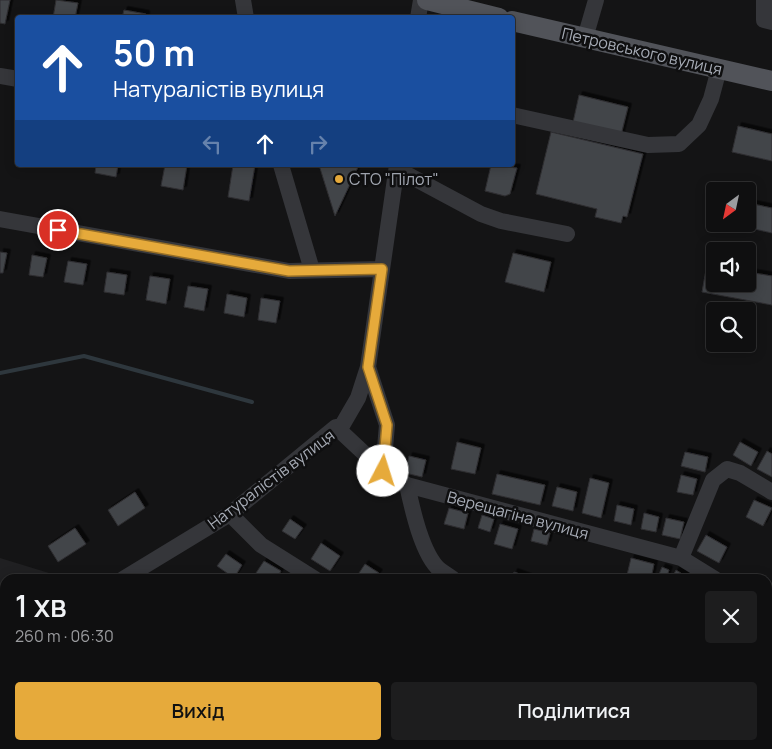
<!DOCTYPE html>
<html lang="uk">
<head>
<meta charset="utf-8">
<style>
  body { margin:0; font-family:Manrope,sans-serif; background:#1d1d1e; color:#f1f3f6; height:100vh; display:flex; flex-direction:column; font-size:19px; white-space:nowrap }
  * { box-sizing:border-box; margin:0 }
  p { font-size:16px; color:#9b9c9f }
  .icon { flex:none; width:28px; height:28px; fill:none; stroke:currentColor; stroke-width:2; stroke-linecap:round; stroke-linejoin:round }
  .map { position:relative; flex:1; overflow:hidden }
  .panel { position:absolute; left:0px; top:574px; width:772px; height:176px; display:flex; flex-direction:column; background:#0f0f10; border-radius:15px 15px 0 0; box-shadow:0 2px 12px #0003,0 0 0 1px #2f2f30 }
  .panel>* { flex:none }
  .banner { position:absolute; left:15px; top:15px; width:500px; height:152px; border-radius:5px; box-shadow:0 2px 12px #0003,0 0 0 1px #2f2f30; background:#1a4fa0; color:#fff; overflow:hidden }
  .needle { width:32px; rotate:213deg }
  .buttons { position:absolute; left:706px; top:182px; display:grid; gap:10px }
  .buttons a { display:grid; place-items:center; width:50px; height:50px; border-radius:5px; background:#0f0f10; box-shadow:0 2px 12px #0003,0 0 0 1px #2f2f30; font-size:25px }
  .pin { position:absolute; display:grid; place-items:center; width:42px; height:42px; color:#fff; margin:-21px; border:2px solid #fff; border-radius:50%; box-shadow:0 1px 5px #0007 }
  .me { position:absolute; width:55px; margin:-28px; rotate:5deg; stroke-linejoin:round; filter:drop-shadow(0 0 4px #0008) }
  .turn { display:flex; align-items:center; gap:18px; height:105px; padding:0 15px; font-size:22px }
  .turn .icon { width:65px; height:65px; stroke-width:2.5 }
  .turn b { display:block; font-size:35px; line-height:42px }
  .lanes { display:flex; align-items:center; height:48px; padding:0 15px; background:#0003; justify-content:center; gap:25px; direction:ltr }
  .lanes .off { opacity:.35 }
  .round { display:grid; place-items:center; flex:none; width:52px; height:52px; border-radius:5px; background:#1d1d1e }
  .overview { display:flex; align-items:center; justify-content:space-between; height:85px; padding:0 15px }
  h1 { font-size:30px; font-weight:600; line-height:38px }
  .cta { display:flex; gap:10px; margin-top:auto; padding:10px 15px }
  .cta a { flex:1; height:58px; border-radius:5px; background:#e6aa3b; color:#111; font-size:20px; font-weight:600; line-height:58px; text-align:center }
  .cta a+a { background:#1d1d1e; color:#f1f3f6 }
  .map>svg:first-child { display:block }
</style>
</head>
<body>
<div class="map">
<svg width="772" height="749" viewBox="0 0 772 749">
  <defs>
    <filter id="shadow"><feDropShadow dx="3.5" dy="-3.5" stdDeviation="0" flood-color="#0009"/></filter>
  </defs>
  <rect width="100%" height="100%" fill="#141415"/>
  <path fill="#202022" d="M 0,558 L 62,577 L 61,579 L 5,579 L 5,656 L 0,663 Z"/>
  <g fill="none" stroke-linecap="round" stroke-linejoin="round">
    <path stroke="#2e373d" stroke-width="4" d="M 0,373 L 84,356 L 252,402"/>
  </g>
  <path fill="#434448" stroke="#2e2e31" filter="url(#shadow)" d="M 0,0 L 10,0 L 5,24 L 0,23 Z
    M 56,0 L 78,3 L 75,18 L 53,18 Z
    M 124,10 L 146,14 L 146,18 L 122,18 Z
    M 579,95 L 628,107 L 620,139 L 572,127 Z
    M 738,126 L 772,134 L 772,161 L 732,152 Z
    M 551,132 L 643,154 L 627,217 L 623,216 L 621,223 L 595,217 L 597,209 L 536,194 Z
    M 96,165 L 118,165 L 116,177 L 95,173 Z
    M 165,165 L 187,165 L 183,190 L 161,186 Z
    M 233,165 L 255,165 L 249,201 L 228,197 Z
    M 319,165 L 359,165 L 335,216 Z
    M 491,165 L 517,168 L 510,194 L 505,196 L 485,191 Z
    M 748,203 L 772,208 L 772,233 L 732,224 L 748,224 Z
    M 0,252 L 7,253 L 3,273 L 0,273 Z
    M 513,253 L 551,262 L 544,292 L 505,282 Z
    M 32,255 L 47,258 L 43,277 L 29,275 Z
    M 68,261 L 87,264 L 83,285 L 64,282 Z
    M 707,264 L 715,266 L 715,284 L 748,284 L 748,272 L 772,276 L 772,305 L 702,292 Z
    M 107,272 L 127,275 L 124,295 L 104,292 Z
    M 150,276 L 170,279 L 166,304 L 146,300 Z
    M 188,286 L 208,289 L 204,311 L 184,307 Z
    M 227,294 L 247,298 L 244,317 L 224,313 Z
    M 261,298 L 280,301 L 276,323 L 258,320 Z
    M 457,442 L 481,448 L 475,474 L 451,469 Z
    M 740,442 L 758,452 L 751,466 L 733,455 Z
    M 767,451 L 772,454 L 772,477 L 757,469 Z
    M 685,452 L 708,457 L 705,472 L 681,466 Z
    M 409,456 L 426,460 L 422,477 L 405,473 Z
    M 497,474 L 545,485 L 540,505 L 492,494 Z
    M 681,475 L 697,479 L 693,495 L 677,492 Z
    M 590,478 L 609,483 L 601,518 L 582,513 Z
    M 557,487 L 577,492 L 573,511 L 552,506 Z
    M 135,492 L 145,508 L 118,526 L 108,510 Z
    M 754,500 L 772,508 L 763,526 L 746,517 Z
    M 617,505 L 634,509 L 631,525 L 614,521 Z
    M 449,508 L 468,513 L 464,529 L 444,524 Z
    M 644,513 L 659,517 L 656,532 L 641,529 Z
    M 482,515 L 494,519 L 490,532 L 478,528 Z
    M 666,518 L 684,522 L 680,539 L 662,535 Z
    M 290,519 L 303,528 L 295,539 L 282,531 Z
    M 500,524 L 518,529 L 512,549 L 494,544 Z
    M 75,528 L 86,544 L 58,562 L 48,546 Z
    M 534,529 L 550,533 L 547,545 L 531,541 Z
    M 706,535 L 727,547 L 719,563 L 697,551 Z
    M 321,543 L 340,556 L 330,571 L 311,559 Z
    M 226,554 L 242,565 L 234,578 L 217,566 Z
    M 631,558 L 654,564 L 651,579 L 627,575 Z
    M 264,561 L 281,571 L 276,579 L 252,579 Z
    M 365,564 L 379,573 L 375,579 L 355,579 Z
    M 662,567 L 669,570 L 666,579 L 657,579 Z
    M 676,570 L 690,579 L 671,579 Z
    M 514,572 L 534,579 L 512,579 Z
    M 768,692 L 772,693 L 772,711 L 768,710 Z
    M 243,745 L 259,745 L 264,748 L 241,749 Z
    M 528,745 L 543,745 L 548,749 L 525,749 Z
    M 597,745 L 611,745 L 609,749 L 603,749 Z
    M 615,745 L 630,745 L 631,746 L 629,749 L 613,749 Z"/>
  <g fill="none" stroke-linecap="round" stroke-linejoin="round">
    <path stroke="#35363a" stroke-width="16" d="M 243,0 L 246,18
      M 764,0 L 764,20 L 772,22
      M 418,18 L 421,0
      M 585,38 L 596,0
      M 0,76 L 18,79
      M 512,115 L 648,145 L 679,144 L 699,125 L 711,99 L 719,69
      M 281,165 L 312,270
      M 397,169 L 481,214 L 501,221 L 567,234
      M 0,219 L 289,271 L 382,269
      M 368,367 L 387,425 L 383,471
      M 336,427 L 383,471 L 407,485 L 681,558 L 715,579
      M 407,485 C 412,508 422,555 440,570 C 444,573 449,576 453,579
      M 230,514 L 261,545 L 315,579
      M 681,558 L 713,480 L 727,469 L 740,473 L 772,492
      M 123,579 L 230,514 L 336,427 L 340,429 L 358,398 L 368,367 L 397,165
      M 768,611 L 772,614
      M 0,691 L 5,684
      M 285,745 L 291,749
      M 579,745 L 585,749
      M 730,745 L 736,749
      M 186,749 L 189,745"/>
    <path stroke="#515359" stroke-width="20" d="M 427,0 L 499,18
      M 512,21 L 772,81"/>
  </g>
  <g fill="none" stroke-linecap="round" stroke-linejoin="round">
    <g stroke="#966e26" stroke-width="12">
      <path id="route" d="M 58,230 L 289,271 L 382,269 L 368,367 L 387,425 L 383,471"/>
    </g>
    <use href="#route" stroke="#e6aa3b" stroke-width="9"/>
  </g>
  <circle fill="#e6aa3b" stroke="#0f0f10" stroke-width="2" cx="339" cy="179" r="5"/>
  <g text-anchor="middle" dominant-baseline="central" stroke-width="5" stroke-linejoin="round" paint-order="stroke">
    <g font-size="16" fill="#a6abb5" stroke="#0f0f10">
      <text transform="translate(642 51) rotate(13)">Петровського вулиця</text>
      <text transform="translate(271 479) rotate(-37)">Натуралістів вулиця</text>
      <text transform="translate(518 515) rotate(15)">Верещагіна вулиця</text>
    </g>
    <g font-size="16" fill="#a6abb5" stroke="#0f0f10" text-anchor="start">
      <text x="349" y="179">СТО "Пілот"</text>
    </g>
  </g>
</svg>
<div class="buttons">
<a><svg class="needle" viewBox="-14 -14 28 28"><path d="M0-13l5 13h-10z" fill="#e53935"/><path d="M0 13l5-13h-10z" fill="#9b9c9f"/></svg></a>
<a><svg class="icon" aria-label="sound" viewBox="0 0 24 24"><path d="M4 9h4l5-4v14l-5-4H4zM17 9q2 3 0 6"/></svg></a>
<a><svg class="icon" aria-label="search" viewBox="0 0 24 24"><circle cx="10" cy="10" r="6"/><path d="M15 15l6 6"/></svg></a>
</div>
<div class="pin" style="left:58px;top:230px;background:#d93025"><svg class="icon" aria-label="arrive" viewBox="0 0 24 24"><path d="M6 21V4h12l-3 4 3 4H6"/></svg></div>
<svg class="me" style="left:383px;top:471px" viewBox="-20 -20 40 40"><circle r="19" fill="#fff"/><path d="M0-13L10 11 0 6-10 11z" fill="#e6aa3b"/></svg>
<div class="banner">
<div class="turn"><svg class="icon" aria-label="ahead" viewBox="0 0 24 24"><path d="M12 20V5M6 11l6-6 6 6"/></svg><div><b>50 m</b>Натуралістів вулиця</div></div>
<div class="lanes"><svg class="icon off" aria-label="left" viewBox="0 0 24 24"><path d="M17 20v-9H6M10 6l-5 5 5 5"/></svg><svg class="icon" aria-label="ahead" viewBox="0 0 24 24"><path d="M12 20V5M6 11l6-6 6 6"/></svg><svg class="icon off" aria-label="right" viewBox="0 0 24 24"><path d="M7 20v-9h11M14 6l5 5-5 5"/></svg></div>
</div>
<section class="panel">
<div class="overview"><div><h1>1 хв</h1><p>260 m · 06:30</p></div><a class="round"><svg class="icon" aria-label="close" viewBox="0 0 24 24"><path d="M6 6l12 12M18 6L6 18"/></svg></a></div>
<div class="cta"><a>Вихід</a><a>Поділитися</a></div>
</section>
</div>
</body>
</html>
